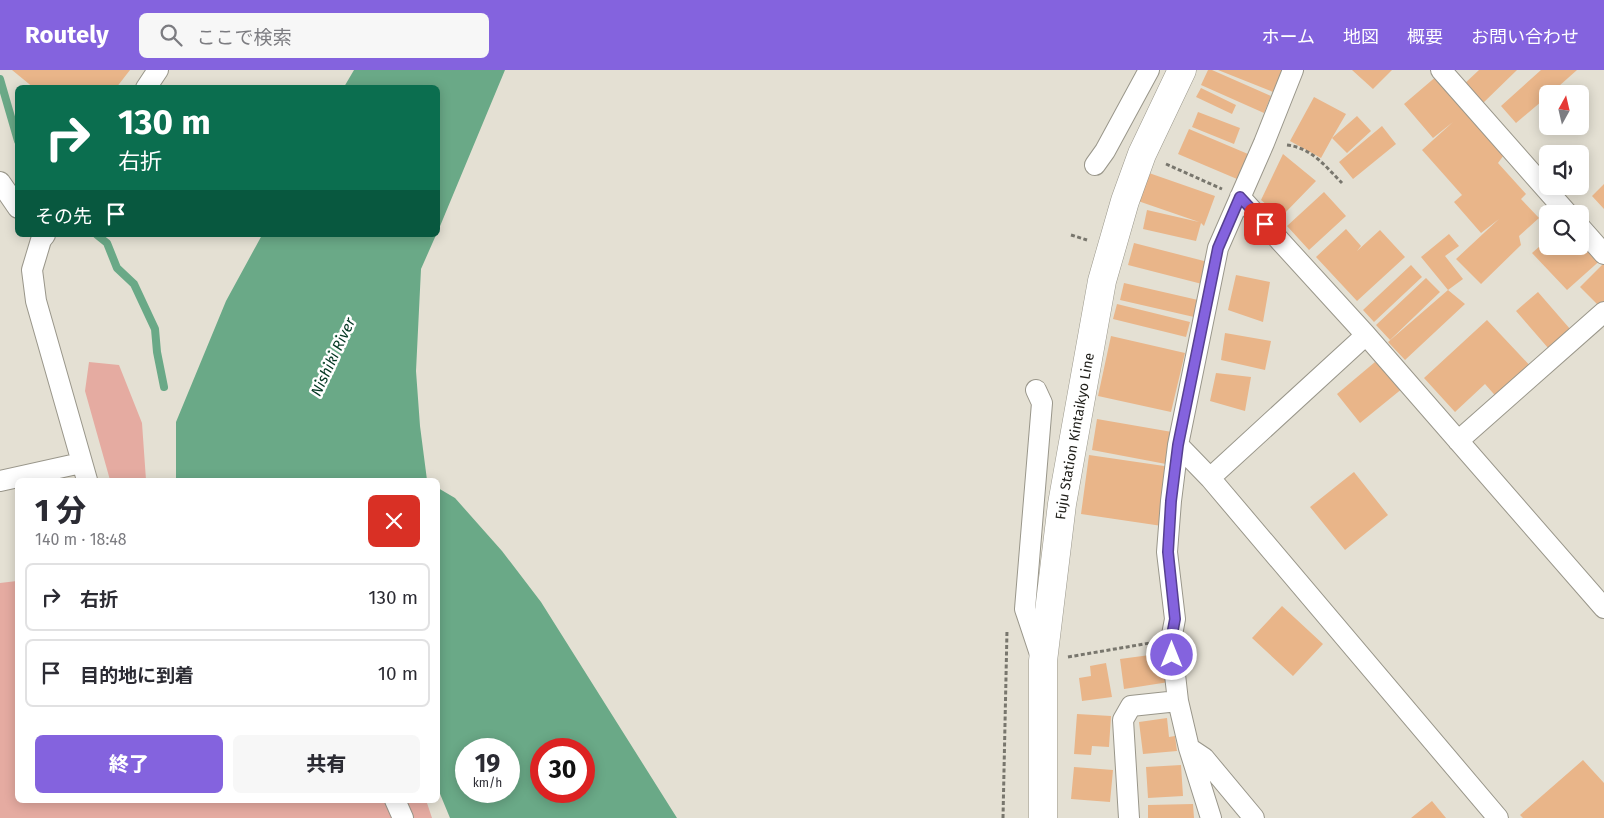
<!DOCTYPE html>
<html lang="ja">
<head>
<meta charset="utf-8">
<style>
  body { margin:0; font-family:"Fira Sans","Noto Sans JP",sans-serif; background:#f7f7f7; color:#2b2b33; height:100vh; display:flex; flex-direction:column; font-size:19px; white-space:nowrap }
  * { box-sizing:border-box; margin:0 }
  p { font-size:16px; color:#7c7c81 }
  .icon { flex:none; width:28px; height:28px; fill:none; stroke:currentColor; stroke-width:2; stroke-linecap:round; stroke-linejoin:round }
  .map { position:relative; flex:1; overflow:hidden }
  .side { position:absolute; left:15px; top:408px; width:425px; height:325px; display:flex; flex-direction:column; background:#fff; border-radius:8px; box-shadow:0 2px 12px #0003 }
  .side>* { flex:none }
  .banner { position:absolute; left:15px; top:15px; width:425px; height:152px; border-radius:8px; box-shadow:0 2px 12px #0003; background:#0b6e4f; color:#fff; overflow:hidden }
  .needle { width:32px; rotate:8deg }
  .buttons { position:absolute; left:1539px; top:15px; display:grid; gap:10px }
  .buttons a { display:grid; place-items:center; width:50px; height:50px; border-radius:8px; background:#fff; box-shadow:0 2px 12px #0003; font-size:25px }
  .speed { position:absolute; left:455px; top:668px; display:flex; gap:10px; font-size:25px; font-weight:700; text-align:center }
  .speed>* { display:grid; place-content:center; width:65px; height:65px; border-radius:50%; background:#fff; box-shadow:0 2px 12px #0003; line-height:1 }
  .speed small { font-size:12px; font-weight:400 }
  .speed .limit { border:8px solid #d22; background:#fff; color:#111 }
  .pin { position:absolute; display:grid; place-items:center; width:42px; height:42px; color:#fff; margin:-21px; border-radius:10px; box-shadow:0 2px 8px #0006 }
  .me { position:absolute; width:55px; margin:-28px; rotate:0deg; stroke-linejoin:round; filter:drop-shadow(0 0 4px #0008) }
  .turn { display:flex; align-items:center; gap:18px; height:105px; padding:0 20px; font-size:22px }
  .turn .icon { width:65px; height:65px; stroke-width:2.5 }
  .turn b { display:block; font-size:35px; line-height:42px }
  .then { display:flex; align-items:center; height:48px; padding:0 20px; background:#0003; gap:10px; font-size:19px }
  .round { display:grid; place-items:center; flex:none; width:52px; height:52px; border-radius:8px; background:#f7f7f7 }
  .overview { display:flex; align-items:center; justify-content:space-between; height:85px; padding:0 20px }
  h1 { font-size:30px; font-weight:800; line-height:38px }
  .cta { display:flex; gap:10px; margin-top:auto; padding:10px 20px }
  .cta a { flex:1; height:58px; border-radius:8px; background:#8463de; color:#fff; font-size:20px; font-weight:800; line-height:58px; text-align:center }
  .cta a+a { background:#f7f7f7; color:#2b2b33 }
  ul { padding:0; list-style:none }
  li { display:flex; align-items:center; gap:15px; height:68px; margin:0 10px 8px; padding:0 10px; border:2px solid #e1e1e2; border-radius:8px }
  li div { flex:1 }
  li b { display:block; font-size:19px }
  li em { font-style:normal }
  header { display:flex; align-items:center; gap:30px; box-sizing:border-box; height:70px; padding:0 25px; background:#8463de; color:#fff }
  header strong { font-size:24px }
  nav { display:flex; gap:28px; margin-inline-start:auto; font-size:18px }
  .search { width:350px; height:45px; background:#f7f7f7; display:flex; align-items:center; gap:12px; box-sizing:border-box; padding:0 18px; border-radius:8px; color:#7c7c81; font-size:19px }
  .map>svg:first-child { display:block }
</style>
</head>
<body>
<header>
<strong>Routely</strong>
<div class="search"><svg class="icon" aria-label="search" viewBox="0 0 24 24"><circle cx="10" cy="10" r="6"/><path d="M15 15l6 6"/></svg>ここで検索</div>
<nav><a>ホーム</a><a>地図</a><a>概要</a><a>お問い合わせ</a></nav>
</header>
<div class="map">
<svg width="1604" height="748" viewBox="0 0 1604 748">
  <rect width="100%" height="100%" fill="#e4e0d3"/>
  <path fill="#e5aba1" d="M 89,292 L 119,295 L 142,353 L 146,410 L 110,410 L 85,321 Z
    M 17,511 L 18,730 L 426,730 L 432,748 L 0,748 L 0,513 Z"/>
  <path fill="#6aa987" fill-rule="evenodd" d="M 354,0 L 505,0 L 438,161 L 438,18 L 344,17 Z
    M 262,165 L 436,165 L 421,199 L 416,301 L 420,356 L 427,410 L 176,410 L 176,352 L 226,231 Z
    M 438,418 L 455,428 L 502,481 L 541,532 L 677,748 L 450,748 L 438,719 ZM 466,679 L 509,679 L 509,721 L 466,721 ZM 541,679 L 584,679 L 584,721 L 541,721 Z"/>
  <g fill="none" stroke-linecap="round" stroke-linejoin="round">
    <path stroke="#6aa987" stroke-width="8" d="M 0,9 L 18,71
      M 97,165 L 107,173 L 117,198 L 134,214 L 155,259 L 157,282 L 164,317"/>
  </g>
  <path fill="#e9b589" d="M 12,0 L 130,0 L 116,18 L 34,18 Z
    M 1208,0 L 1212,0 L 1271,26 L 1264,43 L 1201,15 Z
    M 1218,0 L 1282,0 L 1273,22 Z
    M 1352,0 L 1392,0 L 1373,19 Z
    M 1479,0 L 1517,0 L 1481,35 L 1462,16 Z
    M 1541,0 L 1577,0 L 1550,24 L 1548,24 L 1548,26 L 1516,53 L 1501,36 Z
    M 1438,5 L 1506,82 L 1498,93 L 1526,124 L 1521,129 L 1539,148 L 1519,166 L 1521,175 L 1481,214 L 1456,189 L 1499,149 L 1481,163 L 1454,132 L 1462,125 L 1422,80 L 1453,52 L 1433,68 L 1404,34 Z
    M 1201,18 L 1236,35 L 1232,44 L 1196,27 Z
    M 1314,27 L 1346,44 L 1332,68 L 1357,46 L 1371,61 L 1347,83 L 1332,68 L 1321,88 L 1290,71 Z
    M 1198,42 L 1240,58 L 1234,74 L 1192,57 Z
    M 1382,56 L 1396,74 L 1353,109 L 1339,92 Z
    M 1189,59 L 1248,84 L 1237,109 L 1178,84 Z
    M 1283,84 L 1316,111 L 1281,147 L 1261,130 Z
    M 1149,103 L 1215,126 L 1204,156 L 1201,153 L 1196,171 L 1143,159 L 1147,140 L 1199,152 L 1138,131 Z
    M 1604,114 L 1604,139 L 1592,126 Z
    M 1324,122 L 1346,146 L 1309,180 L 1287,156 Z
    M 1580,156 L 1604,187 L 1567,220 L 1532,183 L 1548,169 L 1548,176 L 1580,176 Z
    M 1346,159 L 1361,176 L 1357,181 L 1380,160 L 1405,187 L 1357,231 L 1316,187 Z
    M 1449,164 L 1459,176 L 1445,186 L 1463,209 L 1448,220 L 1465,234 L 1405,290 L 1388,272 L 1448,220 L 1421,187 Z
    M 1134,173 L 1208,192 L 1202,214 L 1128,195 Z
    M 1604,193 L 1604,241 L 1580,217 Z
    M 1411,195 L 1422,207 L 1374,252 L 1363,240 Z
    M 1236,205 L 1270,212 L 1263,252 L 1228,240 Z
    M 1426,208 L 1440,222 L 1390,270 L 1376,255 Z
    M 1124,213 L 1198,230 L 1194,247 L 1120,230 Z
    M 1538,222 L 1577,267 L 1555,286 L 1516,241 Z
    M 1117,234 L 1190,252 L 1186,267 L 1113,249 Z
    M 1487,250 L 1534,300 L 1500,331 L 1485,314 L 1455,342 L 1424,308 Z
    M 1225,263 L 1271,271 L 1265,300 L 1221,290 Z
    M 1111,266 L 1185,283 L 1171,342 L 1098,326 Z
    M 1375,292 L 1403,318 L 1360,353 L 1337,324 Z
    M 1216,303 L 1251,307 L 1245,341 L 1210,331 Z
    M 1097,349 L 1172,362 L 1166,394 L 1092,380 Z
    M 1089,385 L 1171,397 L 1162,456 L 1081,444 Z
    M 1354,402 L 1388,445 L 1345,480 L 1310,437 Z
    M 1282,536 L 1323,574 L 1293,606 L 1252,568 Z
    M 1165,583 L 1169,612 L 1124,619 L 1120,589 Z
    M 1106,593 L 1112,627 L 1082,631 L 1079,608 L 1091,606 L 1090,596 Z
    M 1077,644 L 1111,646 L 1109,677 L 1092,676 L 1091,685 L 1074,684 Z
    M 1167,648 L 1169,667 L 1175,666 L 1177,681 L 1143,684 L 1139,652 Z
    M 1583,690 L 1604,713 L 1604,748 L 1523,748 L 1520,745 Z
    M 1181,695 L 1183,726 L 1148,728 L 1146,697 Z
    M 1074,697 L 1113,700 L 1110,732 L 1071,729 Z
    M 1432,731 L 1446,748 L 1411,748 Z
    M 1193,734 L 1194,748 L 1148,748 L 1148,735 Z"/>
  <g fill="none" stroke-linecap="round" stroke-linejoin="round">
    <g stroke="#99968a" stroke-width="22">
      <path id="street" d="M 1441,0 L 1568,144
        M 146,18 L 158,0
        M 1095,95 L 1105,81 L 1149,0
        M 0,112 L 18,138
        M 1240,127 L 1366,265 L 1604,538
        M 1580,157 L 1604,184
        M 45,165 L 41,170 L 32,200 L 36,231 L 87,410
        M 1036,320 L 1042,333 L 1025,539 L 1041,587
        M 1458,371 L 1604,242
        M 1178,375 L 1210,408 L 1498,748
        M 1210,408 L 1366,265
        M 0,411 L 81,393
        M 1189,678 L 1204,688 L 1254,748
        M 395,730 L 403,748
        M 1129,748 L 1123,650 L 1131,636 L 1178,631
        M 1211,748 L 1189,678 L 1178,631 L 1171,570 L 1175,549 L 1167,482 L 1171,431 L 1178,375 L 1218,178 L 1264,73 L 1293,0"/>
    </g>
    <g stroke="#99968a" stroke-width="29">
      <g id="secondary">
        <path id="s1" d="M 1043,748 L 1043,591 L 1062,434 L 1102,211 L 1125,131 L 1142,84 L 1182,0"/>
      </g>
    </g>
    <path stroke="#78766d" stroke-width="3" stroke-dasharray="4 2.5" stroke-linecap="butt" d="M 1287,75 C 1312,78 1325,96 1342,113
      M 1166,94 L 1222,119
      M 1071,165 L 1087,170
      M 1068,587 L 1150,573
      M 1003,748 L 1007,560"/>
    <use href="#street" stroke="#fff" stroke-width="20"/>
    <use href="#secondary" stroke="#fff" stroke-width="28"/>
  </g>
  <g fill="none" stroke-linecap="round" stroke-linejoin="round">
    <g stroke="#564090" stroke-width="12">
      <path id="route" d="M 1172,585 L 1171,570 L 1175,549 L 1168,482 L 1171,431 L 1178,375 L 1218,178 L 1240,127 L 1265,154"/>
    </g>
    <use href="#route" stroke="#8463de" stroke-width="9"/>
  </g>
  <g text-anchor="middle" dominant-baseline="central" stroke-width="5" stroke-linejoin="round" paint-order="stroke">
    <g font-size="14" fill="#1f1e19" stroke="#fff">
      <text stroke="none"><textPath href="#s1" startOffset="384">Fuju Station Kintaikyo Line</textPath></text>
    </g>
    <g font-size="15" font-style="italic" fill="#003620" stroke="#fff">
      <text transform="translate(333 287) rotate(-65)">Nishiki River</text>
    </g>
  </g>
</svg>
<div class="buttons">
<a><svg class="needle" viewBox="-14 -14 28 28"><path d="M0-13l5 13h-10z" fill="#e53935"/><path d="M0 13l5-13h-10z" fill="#7c7c81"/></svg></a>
<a><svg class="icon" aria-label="sound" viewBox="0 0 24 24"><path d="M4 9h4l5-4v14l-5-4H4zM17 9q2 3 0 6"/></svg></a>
<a><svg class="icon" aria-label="search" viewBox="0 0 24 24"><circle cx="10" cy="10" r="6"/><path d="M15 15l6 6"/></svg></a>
</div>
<div class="speed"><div>19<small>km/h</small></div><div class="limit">30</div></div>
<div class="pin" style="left:1265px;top:154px;background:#d93025"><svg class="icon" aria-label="arrive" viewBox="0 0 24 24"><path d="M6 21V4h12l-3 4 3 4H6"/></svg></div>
<svg class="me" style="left:1172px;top:585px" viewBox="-20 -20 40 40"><circle r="17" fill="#8463de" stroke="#fff" stroke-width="3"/><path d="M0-11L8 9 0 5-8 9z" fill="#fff"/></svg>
<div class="banner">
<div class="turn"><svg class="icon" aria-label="right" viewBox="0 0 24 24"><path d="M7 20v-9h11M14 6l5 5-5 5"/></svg><div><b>130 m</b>右折</div></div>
<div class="then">その先<svg class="icon" aria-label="arrive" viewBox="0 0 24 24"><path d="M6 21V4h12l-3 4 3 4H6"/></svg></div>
</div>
<section class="side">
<div class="overview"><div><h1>1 分</h1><p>140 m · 18:48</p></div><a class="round" style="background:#d93025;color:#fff"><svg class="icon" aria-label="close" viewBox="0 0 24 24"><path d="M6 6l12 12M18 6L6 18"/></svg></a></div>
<ul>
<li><svg class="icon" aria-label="right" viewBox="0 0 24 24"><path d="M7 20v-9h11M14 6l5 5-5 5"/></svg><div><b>右折</b></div><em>130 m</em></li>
<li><svg class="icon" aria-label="arrive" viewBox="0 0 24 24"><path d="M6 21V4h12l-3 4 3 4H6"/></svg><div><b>目的地に到着</b></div><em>10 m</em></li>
</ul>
<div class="cta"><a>終了</a><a>共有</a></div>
</section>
</div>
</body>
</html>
